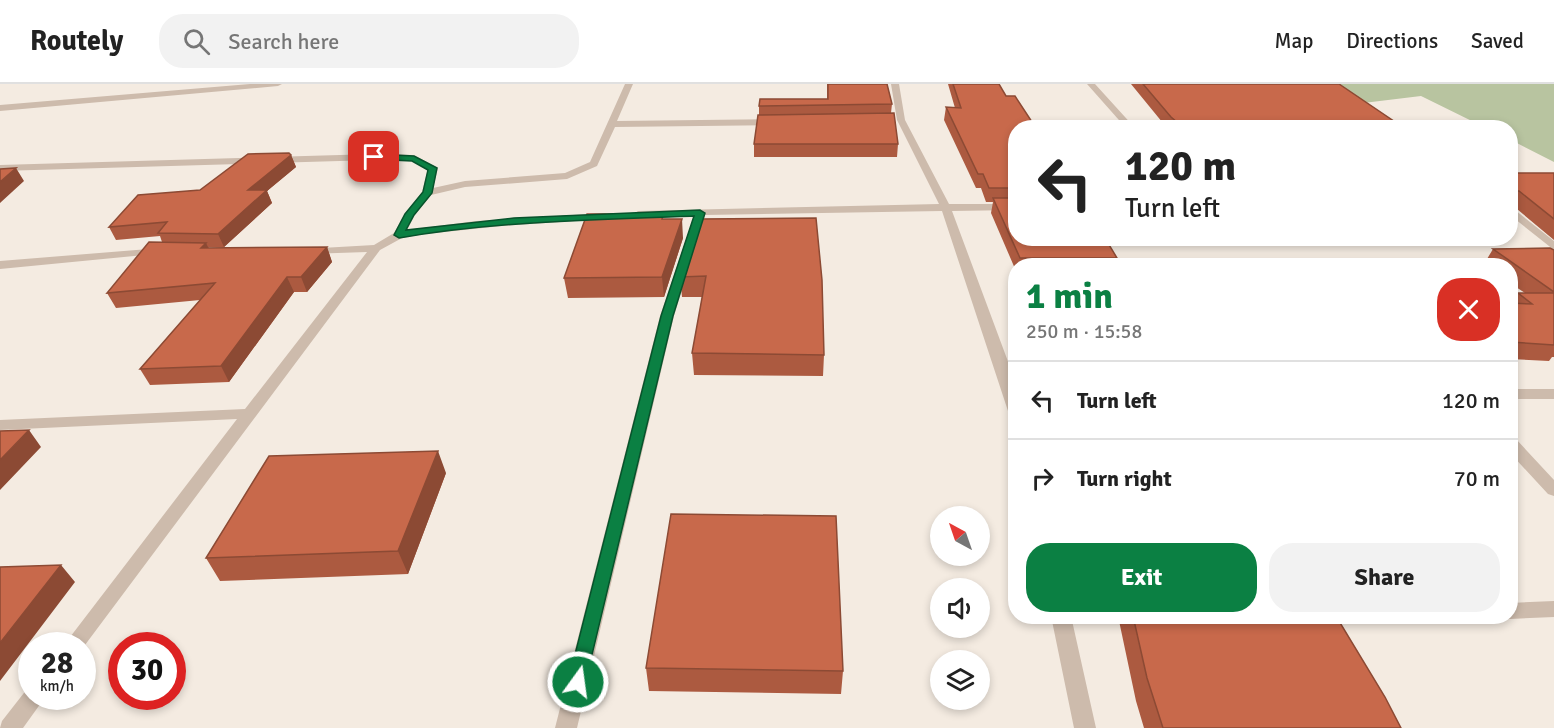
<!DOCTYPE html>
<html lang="en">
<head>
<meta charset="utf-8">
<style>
  body { margin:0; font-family:Signika,sans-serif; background:#f2f2f2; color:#222; height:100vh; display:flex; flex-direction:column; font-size:22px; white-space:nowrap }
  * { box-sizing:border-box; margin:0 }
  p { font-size:20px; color:#767676 }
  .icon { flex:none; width:33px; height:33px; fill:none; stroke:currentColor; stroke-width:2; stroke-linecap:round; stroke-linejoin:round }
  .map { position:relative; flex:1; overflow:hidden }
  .side { position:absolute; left:1008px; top:174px; width:510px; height:366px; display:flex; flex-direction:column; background:#fff; border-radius:24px; box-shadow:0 3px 9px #0003 }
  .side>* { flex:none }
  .top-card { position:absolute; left:1008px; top:36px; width:510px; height:126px; border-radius:24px; box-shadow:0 3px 9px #0003; background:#fff; color:#222; overflow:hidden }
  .needle { width:39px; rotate:320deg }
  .controls { position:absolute; left:930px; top:422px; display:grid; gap:12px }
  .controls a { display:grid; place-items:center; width:60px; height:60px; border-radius:50%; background:#fff; box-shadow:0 3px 9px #0003; font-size:30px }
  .speed { position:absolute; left:18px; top:548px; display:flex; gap:12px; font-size:30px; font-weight:700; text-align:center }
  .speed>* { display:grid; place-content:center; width:78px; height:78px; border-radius:50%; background:#fff; box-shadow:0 3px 9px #0003; line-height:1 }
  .speed small { font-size:15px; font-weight:400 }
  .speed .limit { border:9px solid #d22; background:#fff; color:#111 }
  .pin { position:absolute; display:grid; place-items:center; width:51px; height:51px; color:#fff; margin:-26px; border-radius:12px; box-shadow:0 3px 9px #0006 }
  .me { position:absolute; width:66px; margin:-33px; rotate:14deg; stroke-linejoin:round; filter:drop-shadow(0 0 4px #0008) }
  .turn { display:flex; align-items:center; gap:21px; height:126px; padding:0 18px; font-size:27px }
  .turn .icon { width:78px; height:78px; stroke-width:2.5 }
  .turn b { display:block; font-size:42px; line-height:51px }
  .round { display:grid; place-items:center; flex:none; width:63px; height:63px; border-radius:24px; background:#f2f2f2 }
  .headline { display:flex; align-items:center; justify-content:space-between; height:102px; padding:0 18px }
  h1 { font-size:36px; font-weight:700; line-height:45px; color:#0b8043 }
  .primary-button { display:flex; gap:12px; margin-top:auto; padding:12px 18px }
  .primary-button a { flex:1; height:69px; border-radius:24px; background:#0b8043; color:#fff; font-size:24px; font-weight:700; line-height:69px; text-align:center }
  .primary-button a+a { background:#f2f2f2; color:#222 }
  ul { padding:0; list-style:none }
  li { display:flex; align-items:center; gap:18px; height:78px; padding:0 18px; border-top:2px solid #e0e0e0 }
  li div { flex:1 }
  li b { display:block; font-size:22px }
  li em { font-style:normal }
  header { display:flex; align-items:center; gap:36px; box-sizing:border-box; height:84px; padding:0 30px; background:#fff; border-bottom:2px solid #e0e0e0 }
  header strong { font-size:28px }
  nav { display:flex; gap:33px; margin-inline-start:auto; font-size:21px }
  .search { width:420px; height:54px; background:#f2f2f2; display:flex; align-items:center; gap:15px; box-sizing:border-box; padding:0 21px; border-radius:24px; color:#767676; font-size:22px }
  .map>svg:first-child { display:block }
</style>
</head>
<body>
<header>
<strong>Routely</strong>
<div class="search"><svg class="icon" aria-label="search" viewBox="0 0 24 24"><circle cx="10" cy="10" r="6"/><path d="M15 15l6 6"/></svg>Search here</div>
<nav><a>Map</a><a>Directions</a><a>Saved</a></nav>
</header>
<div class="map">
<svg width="1554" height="644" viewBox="0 0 1554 644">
  <rect width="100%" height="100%" fill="#f4ebe1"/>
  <path fill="#b8c4a0" d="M 1325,0 L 1554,0 L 1554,78 L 1511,56 L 1510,44 L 1484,43 L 1421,12 L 1355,20 Z"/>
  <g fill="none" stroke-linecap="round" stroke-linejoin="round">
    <path fill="#cdbbac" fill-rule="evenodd" d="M 250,0 L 282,0 L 278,2 L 0,27 L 0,21 Z
      M 625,0 L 633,0 L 617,37 L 775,35 L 779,38 L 775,41 L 615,43 L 597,82 L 567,95 L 465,103 L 431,111 L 415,131 L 407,146 L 476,137 L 605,129 L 610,132 L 605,135 L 502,142 L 425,150 L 402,154 L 380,166 L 82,565 L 82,561 L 64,561 L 237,335 L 0,346 L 0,336 L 245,325 L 367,168 L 308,170 L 304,169 L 304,165 L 374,161 L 394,149 L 405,130 L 422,108 L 428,85 L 412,77 L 374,76 L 0,87 L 0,81 L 374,70 L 414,71 L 438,84 L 433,104 L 465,97 L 565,89 L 590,78 Z
      M 891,0 L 899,0 L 905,36 L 949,120 L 1016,120 L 1016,126 L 952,127 L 1016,299 L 1016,332 L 1008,327 L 942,127 L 705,131 L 674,232 L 577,644 L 555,644 L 660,232 L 694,132 L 638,133 L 633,130 L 638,127 L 939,120 L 897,36 Z
      M 1087,0 L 1095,0 L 1135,44 L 1126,44 Z
      M 1510,122 L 1554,157 L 1554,166 L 1510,131 Z
      M 161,164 L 167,167 L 165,169 L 0,185 L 0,177 Z
      M 1510,305 L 1554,305 L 1554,315 L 1510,315 Z
      M 1510,354 L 1516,355 L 1554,396 L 1554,412 L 1548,410 L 1510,369 Z
      M 1554,517 L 1554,533 L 1510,535 L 1503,532 L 1510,532 L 1510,519 Z
      M 1051,532 L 1071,532 L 1096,644 L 1074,644 Z
      M 32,604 L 32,612 L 46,612 L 23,644 L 0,644 L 2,637 L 27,605 Z"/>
  </g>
  <path fill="#ac5a40" d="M 827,0 L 887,0 L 892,20 L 891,29 L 898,60 L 897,73 L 754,73 L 754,60 L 759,31 L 759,22 L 827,15 Z
    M 948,0 L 999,0 L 1016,44 L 1016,154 L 1117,174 L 1115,182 L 1016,182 L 1016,187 L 991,129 L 993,118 L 986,118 L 981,104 L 976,104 L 944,36 L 946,23 L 955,24 Z
    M 1131,0 L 1339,0 L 1404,44 L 1167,44 Z
    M 291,71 L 296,83 L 267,107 L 272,119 L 224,163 L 208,163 L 209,164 L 327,163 L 332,178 L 307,208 L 294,208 L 229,298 L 150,301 L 140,285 L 200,216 L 116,224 L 107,209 L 162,158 L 160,152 L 116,156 L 109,143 Z
    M 1510,89 L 1554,89 L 1554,156 L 1511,120 L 1510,121 Z
    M 663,130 L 663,135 L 683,154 L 664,213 L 568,214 L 564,194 Z
    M 699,135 L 824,271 L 823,292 L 694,291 L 692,269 L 702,213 L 682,213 L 680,193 Z
    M 1493,165 L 1554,166 L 1554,273 L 1552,273 L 1549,277 L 1510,275 L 1510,219 L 1511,219 L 1518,209 L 1525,209 L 1510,199 L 1510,182 L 1487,182 L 1484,180 Z
    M 446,389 L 408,490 L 220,497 L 206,474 Z
    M 1118,532 L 1336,532 L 1401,644 L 1144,644 L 1136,617 Z
    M 646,584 L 843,587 L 841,610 L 649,607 Z"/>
  <path fill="#8c4a34" d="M 291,71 L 296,83 L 267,107 L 272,119 L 224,163 L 218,150 L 248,106 Z
    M 16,84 L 24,97 L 0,119 L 0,98 Z
    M 682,135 L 683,154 L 664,213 L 662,193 Z
    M 206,159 L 213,173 L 201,164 Z
    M 327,163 L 332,178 L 307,208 L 301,193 Z
    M 287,193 L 294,208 L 229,298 L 221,282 Z
    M 29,346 L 41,363 L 0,406 L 0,376 Z
    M 438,367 L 446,389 L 408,490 L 398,467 Z
    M 61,481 L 75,498 L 0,597 L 0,559 Z"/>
  <path fill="#c8694b" stroke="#8c4a34" stroke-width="1.5" d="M 828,0 L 887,0 L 892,20 L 759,22 L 760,15 L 828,15 Z
    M 953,0 L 999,0 L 1006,12 L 1015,12 L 1036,44 L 1016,44 L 1016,104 L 989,104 L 983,90 L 978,90 L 946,23 L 961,24 Z
    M 1143,0 L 1339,0 L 1404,44 L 1184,44 L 1171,33 Z
    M 894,29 L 898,60 L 754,60 L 758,31 Z
    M 289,69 L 291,71 L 248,106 L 267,106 L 218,150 L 158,149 L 167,138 L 109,143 L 138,111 L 200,106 L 248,70 Z
    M 16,84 L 0,98 L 0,85 Z
    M 1510,89 L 1554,89 L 1554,135 L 1519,107 L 1516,107 L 1516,112 L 1510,109 Z
    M 993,114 L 1016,114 L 1016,154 L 1105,154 L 1117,174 L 1020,174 Z
    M 587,130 L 663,130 L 662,135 L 682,135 L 662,193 L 564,194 Z
    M 816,134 L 822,196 L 824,271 L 692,269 L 706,192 L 680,193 L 699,135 Z
    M 149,158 L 206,159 L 201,164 L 327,163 L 301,193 L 287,193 L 221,282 L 140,285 L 215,199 L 107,209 Z
    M 1550,164 L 1554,166 L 1554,208 L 1493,165 Z
    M 1518,209 L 1554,209 L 1554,261 L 1510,258 L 1510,219 L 1532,220 Z
    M 29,346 L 0,376 L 0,347 Z
    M 438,367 L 398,467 L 206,474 L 269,372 Z
    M 671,430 L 836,432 L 843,587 L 646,584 Z
    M 61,481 L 0,559 L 0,483 Z
    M 1133,532 L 1336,532 L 1385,613 L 1401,644 L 1163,644 L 1147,594 Z"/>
  <path fill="#0b8043" stroke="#07532c" stroke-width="1.5" d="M 374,70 L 414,72 L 437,84 L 432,109 L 414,131 L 406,146 L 514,134 L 700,126 L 705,129 L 673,232 L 584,604 L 578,607 L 571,604 L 568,598 L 661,232 L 694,132 C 596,136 496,137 399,154 L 394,151 L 405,130 L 423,108 L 428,86 L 412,77 L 371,75 L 370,73 Z"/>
</svg>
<div class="controls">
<a><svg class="needle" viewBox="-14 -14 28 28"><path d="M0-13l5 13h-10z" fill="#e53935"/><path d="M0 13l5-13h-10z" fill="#767676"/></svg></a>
<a><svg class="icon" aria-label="sound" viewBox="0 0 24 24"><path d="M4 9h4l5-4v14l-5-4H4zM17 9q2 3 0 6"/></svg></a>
<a><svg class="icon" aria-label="layers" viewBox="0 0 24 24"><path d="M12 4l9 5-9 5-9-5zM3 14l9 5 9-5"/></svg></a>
</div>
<div class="speed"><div>28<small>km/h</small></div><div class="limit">30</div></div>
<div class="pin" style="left:374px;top:73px;background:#d93025"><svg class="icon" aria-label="arrive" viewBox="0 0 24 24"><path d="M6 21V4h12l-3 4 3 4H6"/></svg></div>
<svg class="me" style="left:578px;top:598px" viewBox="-20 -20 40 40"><circle r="17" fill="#0b8043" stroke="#fff" stroke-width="3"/><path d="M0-11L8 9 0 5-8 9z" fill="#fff"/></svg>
<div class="top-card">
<div class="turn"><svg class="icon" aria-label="left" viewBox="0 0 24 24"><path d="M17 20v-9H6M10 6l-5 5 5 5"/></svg><div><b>120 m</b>Turn left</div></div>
</div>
<section class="side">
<div class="headline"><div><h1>1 min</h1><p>250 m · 15:58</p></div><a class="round" style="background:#d93025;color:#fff"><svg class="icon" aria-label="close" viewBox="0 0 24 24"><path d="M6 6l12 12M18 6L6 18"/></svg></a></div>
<ul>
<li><svg class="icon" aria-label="left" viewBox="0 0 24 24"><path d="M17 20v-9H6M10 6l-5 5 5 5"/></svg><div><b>Turn left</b></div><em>120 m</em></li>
<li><svg class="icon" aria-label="right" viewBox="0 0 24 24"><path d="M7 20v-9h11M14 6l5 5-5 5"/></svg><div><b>Turn right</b></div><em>70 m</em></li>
</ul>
<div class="primary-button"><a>Exit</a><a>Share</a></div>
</section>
</div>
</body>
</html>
